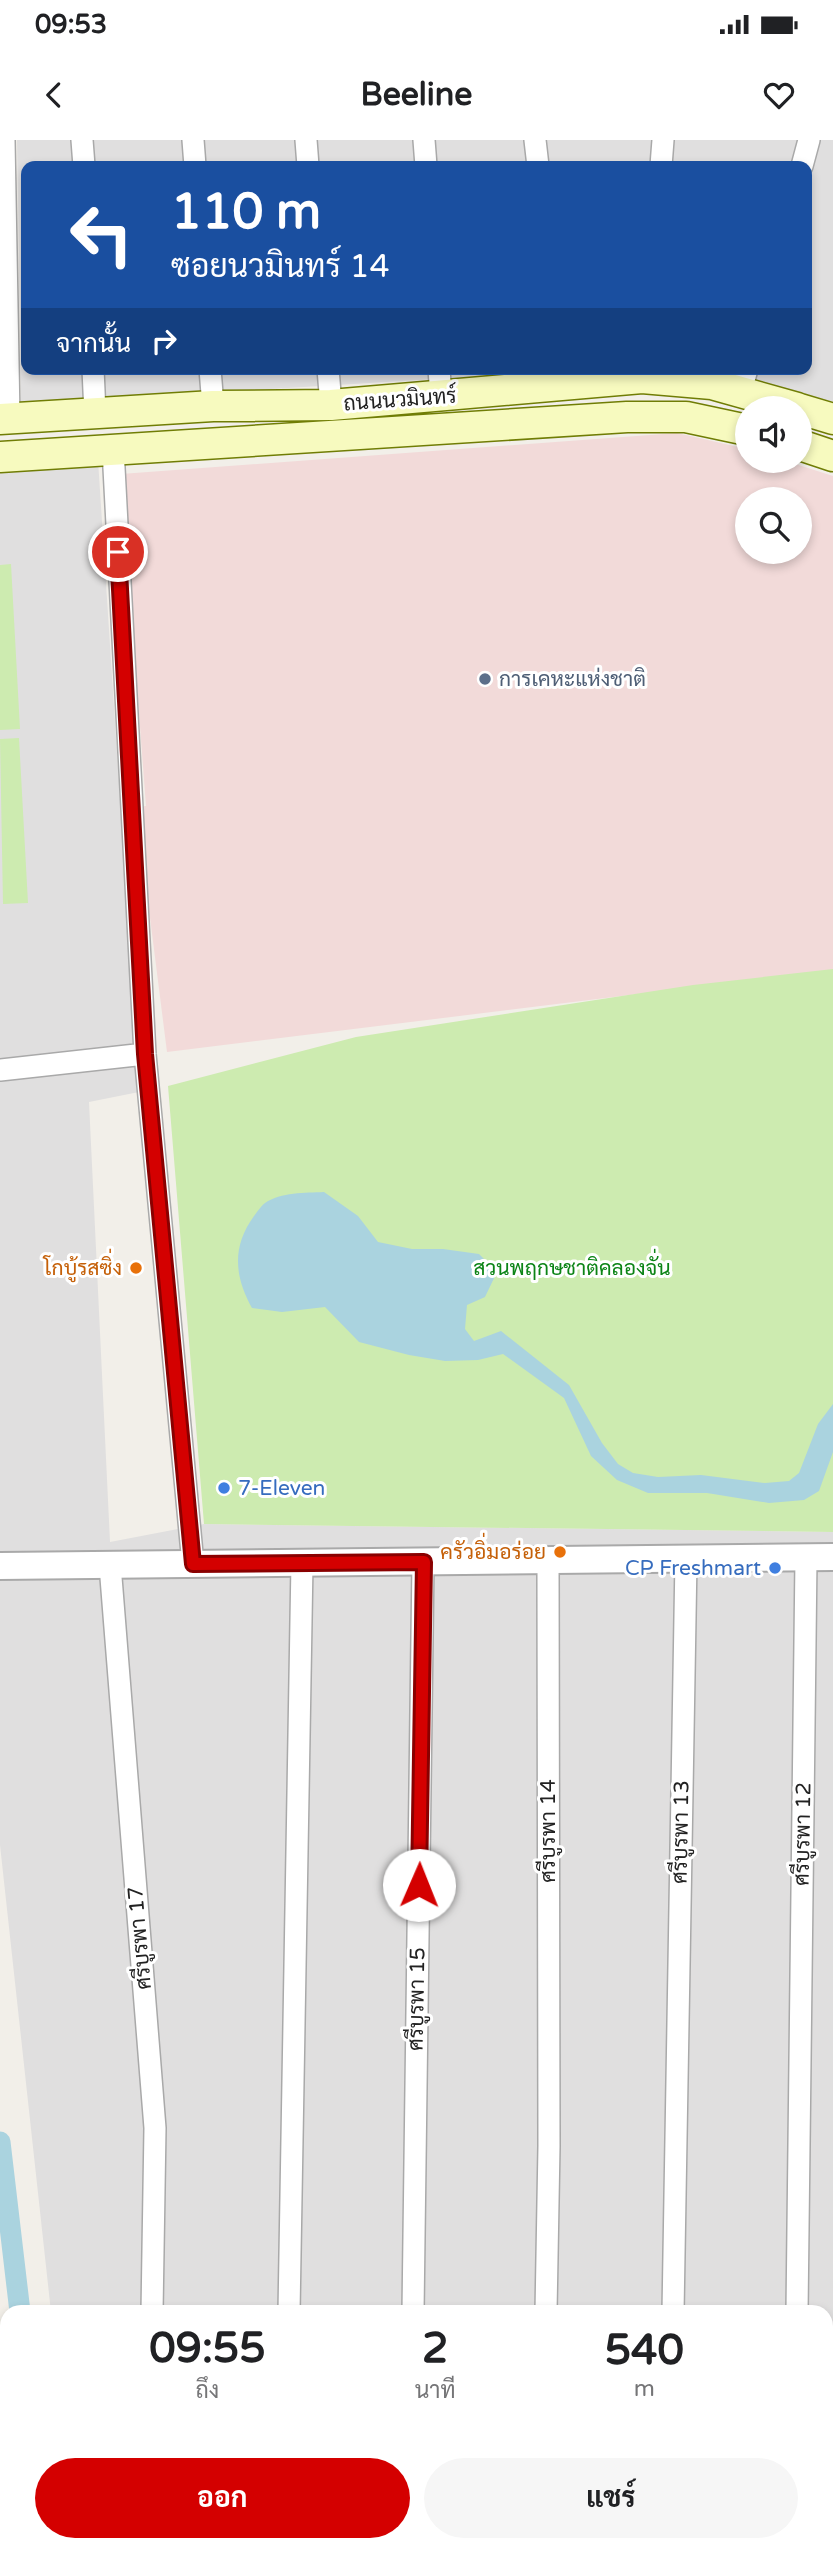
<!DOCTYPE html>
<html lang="th">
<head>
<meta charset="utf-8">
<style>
  body { margin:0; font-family:"Varela Round",Sarabun,sans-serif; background:#f6f6f6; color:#202124; height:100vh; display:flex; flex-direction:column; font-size:26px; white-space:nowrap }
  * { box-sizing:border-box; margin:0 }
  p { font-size:23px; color:#757577 }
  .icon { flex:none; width:38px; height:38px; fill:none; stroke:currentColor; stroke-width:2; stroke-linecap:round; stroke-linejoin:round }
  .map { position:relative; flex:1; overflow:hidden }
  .panel { position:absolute; left:0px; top:2165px; width:833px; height:247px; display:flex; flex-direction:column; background:#fff; border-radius:21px 21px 0 0; box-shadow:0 4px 10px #0003 }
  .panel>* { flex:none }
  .banner { position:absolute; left:21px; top:21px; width:791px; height:214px; border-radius:14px; box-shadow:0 4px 10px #0003; background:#1a4fa0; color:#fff; overflow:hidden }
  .controls { position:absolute; left:735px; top:256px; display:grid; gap:14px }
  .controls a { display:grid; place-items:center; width:77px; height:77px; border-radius:50%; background:#fff; box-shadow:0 4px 10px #0003; font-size:35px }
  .pin { position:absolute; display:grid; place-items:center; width:60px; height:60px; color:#fff; margin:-30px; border:4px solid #fff; border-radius:50%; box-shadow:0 2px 7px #0007 }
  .me { position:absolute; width:77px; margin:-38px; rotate:1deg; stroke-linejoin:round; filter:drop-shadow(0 0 5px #0008) }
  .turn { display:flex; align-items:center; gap:24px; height:147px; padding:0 35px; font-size:32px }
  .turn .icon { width:91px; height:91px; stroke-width:2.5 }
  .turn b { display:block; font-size:49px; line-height:60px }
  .then { display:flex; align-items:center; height:66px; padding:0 35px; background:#0003; gap:14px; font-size:26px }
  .eta { display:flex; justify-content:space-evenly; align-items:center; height:119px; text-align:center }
  .eta b { font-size:42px; font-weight:700; line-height:49px }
  .action { display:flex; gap:14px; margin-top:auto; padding:14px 35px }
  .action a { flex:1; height:80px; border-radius:42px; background:#d40000; color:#fff; font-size:28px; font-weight:700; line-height:80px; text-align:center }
  .action a+a { background:#f6f6f6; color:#202124 }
  .status { display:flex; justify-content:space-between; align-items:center; height:49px; padding:0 35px; background:#fff; direction:ltr }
  .status svg { height:19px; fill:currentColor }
  header { display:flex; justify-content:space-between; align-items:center; height:91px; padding:0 35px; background:#fff; font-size:32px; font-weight:700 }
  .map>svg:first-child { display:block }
</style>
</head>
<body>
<div class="status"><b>09:53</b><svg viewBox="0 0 49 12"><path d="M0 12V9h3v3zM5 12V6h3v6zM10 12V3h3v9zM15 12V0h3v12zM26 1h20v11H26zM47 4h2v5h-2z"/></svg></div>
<header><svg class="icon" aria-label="back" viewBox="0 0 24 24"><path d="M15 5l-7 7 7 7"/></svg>Beeline<svg class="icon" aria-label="heart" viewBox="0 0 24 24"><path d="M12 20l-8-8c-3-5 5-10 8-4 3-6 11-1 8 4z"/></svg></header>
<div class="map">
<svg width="833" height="2410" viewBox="0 0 833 2410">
  <rect width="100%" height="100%" fill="#f2efe9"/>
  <path fill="#e0dfdf" d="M 17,0 L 833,0 L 833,264 L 800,253 L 680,229 L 807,229 L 807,26 L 26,26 L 26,229 L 602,229 L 21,264 Z
    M 98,320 L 139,952 L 89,962 L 110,1402 L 204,1384 L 833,1392 L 833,2410 L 73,2410 L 72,2405 L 826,2404 L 826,2172 L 51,2172 L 0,1705 L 0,326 Z
    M 0,2306 L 7,2404 L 10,2410 L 0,2410 Z"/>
  <path fill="#f2dad9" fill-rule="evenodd" d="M 677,293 L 747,309 L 747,320 L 783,320 L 833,336 L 833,830 L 167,912 L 136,667 L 146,666 L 121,334 ZM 747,359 L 800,359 L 800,411 L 747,411 Z"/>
  <path fill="#cdebb0" d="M 11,424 L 20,589 L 0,590 L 0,425 Z
    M 19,598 L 28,763 L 3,764 L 0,599 Z
    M 833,829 L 833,1392 L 204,1384 L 168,946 L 356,897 L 693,845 Z"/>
  <path fill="#aad3df" d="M 324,1052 L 358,1076 L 378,1102 L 412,1109 L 443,1109 L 479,1114 L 497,1132 L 485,1157 L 467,1165 L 465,1189 L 474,1201 L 501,1191 L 569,1245 L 602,1303 L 618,1324 L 633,1333 L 658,1337 L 701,1335 L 765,1343 L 789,1341 L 799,1333 L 818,1284 L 833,1264 L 833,1312 L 819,1351 L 804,1360 L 769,1363 L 707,1353 L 648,1353 L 617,1340 L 591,1316 L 564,1258 L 503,1214 L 478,1220 L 445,1221 L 409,1215 L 359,1202 L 325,1167 L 282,1172 L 252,1168 C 234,1136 232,1106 254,1076 C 257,1072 261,1066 265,1063 C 281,1052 305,1053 324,1052 Z"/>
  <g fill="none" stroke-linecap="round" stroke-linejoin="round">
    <path stroke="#aad3df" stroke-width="21" d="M 0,2002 L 20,2172
      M 47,2404 L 48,2410"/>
    <g stroke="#a9a9a9" stroke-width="24">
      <path id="minor" d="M 4,0 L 9,278
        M 82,0 L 84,26
        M 193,0 L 195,26
        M 306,0 L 308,26
        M 424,0 L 426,26
        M 535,0 L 538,26
        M 661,26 L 663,0
        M 802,26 L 809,0
        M 93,229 L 95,273
        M 210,229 L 213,266
        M 328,229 L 331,265
        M 439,229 L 441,257
        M 741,251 L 747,229
        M 113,309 L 145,914 L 193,1424
        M 0,930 L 145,914
        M 110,1425 L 155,1988 L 152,2172
        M 289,2172 L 302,1423
        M 413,2172 L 423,1422
        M 546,2172 L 549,2006 L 548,1420
        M 673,2172 L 686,1419
        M 797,2172 L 806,1418
        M 147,2410 L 147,2404
        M 283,2410 L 283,2404
        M 408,2410 L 409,2404
        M 541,2410 L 541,2404
        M 667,2410 L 667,2404
        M 796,2410 L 796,2404"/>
    </g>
    <g stroke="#a9a9a9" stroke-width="30">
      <path id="tertiary" d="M 0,1426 L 833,1417"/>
    </g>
    <g stroke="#707d05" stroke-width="33">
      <path id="secondary" d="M 800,269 L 833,279
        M 0,279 L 213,266 L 331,265 L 642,238 L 712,244 L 797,268
        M 800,305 L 833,316
        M 0,317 L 627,277 L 686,277 L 747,290"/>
    </g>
    <use href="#minor" stroke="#fff" stroke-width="21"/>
    <use href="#tertiary" stroke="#fff" stroke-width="26"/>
    <use href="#secondary" stroke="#f7fabf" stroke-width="30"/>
  </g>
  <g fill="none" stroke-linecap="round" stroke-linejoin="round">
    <g stroke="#8a0000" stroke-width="18">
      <path id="route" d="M 118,412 L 145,914 L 193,1424 L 424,1422 L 419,1745"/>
    </g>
    <use href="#route" stroke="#d40000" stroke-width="12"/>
  </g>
  <circle fill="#5c6f8a" stroke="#fff" stroke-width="2.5" cx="485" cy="539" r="7"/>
  <g fill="#e8710a" stroke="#fff" stroke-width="2.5">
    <circle cx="136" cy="1128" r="7"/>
    <circle cx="560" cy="1412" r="7"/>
  </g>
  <g fill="#3f7fe0" stroke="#fff" stroke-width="2.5">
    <circle cx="224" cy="1348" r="7"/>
    <circle cx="775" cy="1428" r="7"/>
  </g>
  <g text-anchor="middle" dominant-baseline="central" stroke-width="6" stroke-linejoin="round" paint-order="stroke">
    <g font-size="21" fill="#222" stroke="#fff">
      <text transform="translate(400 260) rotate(-4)">ถนนนวมินทร์</text>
      <text transform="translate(548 1691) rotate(-90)">ศรีบูรพา 14</text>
      <text transform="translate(681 1692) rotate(-89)">ศรีบูรพา 13</text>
      <text transform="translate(803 1694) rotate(-89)">ศรีบูรพา 12</text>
      <text transform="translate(140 1798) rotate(-95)">ศรีบูรพา 17</text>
      <text transform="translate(417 1859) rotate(-89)">ศรีบูรพา 15</text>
    </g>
    <g font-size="21" fill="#4e5e75" stroke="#fff" text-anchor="start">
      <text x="499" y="539">การเคหะแห่งชาติ</text>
    </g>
    <g font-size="21" fill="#c56008" stroke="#fff" text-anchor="end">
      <text x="122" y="1128">โกบู้รสซิ่ง</text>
      <text x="546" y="1412">ครัวอิ่มอร่อย</text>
    </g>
    <g font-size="21" fill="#0c8416" stroke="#fff">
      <text x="572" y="1128">สวนพฤกษชาติคลองจั่น</text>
    </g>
    <g font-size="21" fill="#366cbe" stroke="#fff" text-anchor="start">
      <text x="238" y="1348">7-Eleven</text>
      <text x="761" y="1428" text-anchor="end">CP Freshmart</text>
    </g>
  </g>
</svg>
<div class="controls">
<a><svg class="icon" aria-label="sound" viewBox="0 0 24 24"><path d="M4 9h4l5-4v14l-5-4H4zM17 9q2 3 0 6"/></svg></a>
<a><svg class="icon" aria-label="search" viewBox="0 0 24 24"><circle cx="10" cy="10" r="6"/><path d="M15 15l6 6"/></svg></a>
</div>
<div class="pin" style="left:118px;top:412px;background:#d93025"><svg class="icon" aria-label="arrive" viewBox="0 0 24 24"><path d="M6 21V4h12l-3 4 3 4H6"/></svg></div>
<svg class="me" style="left:419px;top:1745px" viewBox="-20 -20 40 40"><circle r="19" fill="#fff"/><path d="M0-13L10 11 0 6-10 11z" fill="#d40000"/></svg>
<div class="banner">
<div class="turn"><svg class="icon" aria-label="left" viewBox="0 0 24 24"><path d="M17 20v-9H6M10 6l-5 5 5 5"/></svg><div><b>110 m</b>ซอยนวมินทร์ 14</div></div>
<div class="then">จากนั้น<svg class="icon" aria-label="right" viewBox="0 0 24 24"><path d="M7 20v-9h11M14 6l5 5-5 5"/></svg></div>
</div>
<section class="panel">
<div class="eta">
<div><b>09:55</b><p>ถึง</p></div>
<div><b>2</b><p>นาที</p></div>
<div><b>540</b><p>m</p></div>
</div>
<div class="action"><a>ออก</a><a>แชร์</a></div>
</section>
</div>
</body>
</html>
